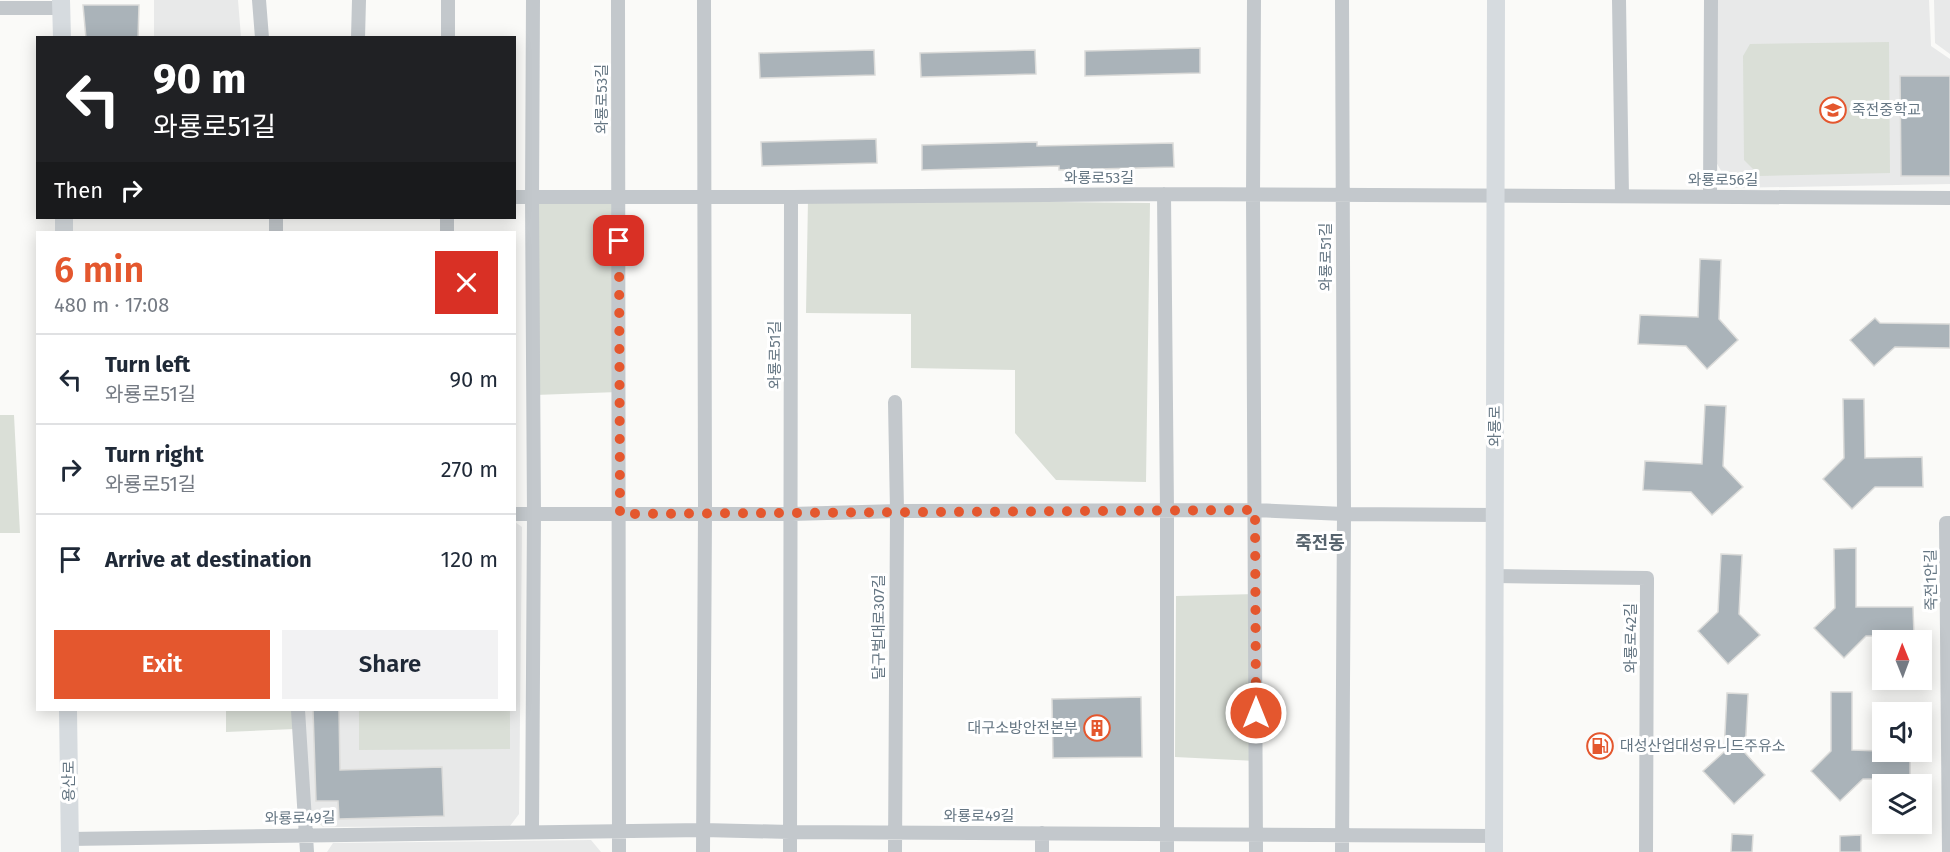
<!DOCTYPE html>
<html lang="en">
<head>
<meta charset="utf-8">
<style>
  body { margin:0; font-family:"Fira Sans","Noto Sans KR",sans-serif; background:#f2f2f3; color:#1f2937; height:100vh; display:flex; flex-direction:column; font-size:22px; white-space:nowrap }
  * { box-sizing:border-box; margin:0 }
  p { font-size:20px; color:#747a83 }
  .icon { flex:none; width:33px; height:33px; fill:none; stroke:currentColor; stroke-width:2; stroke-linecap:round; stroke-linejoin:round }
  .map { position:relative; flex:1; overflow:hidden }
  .drawer { position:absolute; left:36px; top:231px; width:480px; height:480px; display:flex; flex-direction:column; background:#fff; border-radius:0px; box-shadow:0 3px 15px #0003 }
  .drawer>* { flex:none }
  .top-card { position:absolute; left:36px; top:36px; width:480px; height:183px; border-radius:0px; box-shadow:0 3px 15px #0003; background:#202124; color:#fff; overflow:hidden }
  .needle { width:39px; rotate:359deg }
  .buttons { position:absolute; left:1872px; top:630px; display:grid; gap:12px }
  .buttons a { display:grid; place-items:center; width:60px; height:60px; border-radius:0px; background:#fff; box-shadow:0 3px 15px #0003; font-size:30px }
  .pin { position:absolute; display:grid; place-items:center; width:51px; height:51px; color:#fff; margin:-26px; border-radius:12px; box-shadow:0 3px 9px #0006 }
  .me { position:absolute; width:66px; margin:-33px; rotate:0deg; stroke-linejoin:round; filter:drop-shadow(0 0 4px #0008) }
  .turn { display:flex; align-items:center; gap:21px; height:126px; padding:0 18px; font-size:27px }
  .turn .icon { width:78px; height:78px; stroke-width:2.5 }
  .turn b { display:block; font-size:42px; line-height:51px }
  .then { display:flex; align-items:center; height:57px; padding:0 18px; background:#0003; gap:12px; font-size:22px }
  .round { display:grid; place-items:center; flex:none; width:63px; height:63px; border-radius:0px; background:#f2f2f3 }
  .head { display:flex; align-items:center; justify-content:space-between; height:102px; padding:0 18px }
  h1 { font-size:36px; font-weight:600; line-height:45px; color:#e4572e }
  .button { display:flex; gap:12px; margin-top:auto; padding:12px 18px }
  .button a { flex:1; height:69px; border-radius:0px; background:#e4572e; color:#fff; font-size:24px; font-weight:600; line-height:69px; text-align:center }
  .button a+a { background:#f2f2f3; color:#1f2937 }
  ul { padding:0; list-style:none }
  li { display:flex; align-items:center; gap:18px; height:90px; padding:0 18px; border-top:2px solid #e0e1e3 }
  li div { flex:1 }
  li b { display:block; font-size:22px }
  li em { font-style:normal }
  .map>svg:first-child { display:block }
</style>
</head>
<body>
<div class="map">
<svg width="1950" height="852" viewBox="0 0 1950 852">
  <rect width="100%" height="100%" fill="#fafaf8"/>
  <path fill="#e8e9e9" d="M 154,0 L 238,0 L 241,37 L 154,37 Z
    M 1716,0 L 1929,0 L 1931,46 L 1950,59 L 1950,184 L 1731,188 L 1716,162 Z
    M 1934,0 L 1950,0 L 1950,54 L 1935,43 Z
    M 515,522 L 522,527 L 519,814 L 510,826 L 323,827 L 309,815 L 303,710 L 514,710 Z
    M 591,840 L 601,852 L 327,852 L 333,843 Z"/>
  <path fill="#dadfd7" d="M 1889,42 L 1890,173 L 1760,176 L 1744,160 L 1743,56 L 1750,44 Z
    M 808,199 L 1150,203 L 1146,482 L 1056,480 L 1015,433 L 1015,370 L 911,368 L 911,314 L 806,313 Z
    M 534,204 L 618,204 L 618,392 L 535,395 Z
    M 0,415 L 14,415 L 20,533 L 0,533 Z
    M 1256,594 L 1256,761 L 1175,757 L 1176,596 Z
    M 226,710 L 293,710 L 294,729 L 226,732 Z
    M 359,710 L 510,710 L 510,749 L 359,750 Z"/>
  <path fill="#aab3b9" stroke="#dcdcda" stroke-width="1.5" d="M 83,5 L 139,5 L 138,38 L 86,38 Z
    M 1200,48 L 1200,73 L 1085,76 L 1085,51 Z
    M 874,50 L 875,75 L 760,78 L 759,53 Z
    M 1035,50 L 1036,74 L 921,77 L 920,53 Z
    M 1900,76 L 1950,76 L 1950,176 L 1901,176 Z
    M 876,139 L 877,163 L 762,166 L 761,142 Z
    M 1037,142 L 1037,146 L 1173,143 L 1174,167 L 1059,170 L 1059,166 L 922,170 L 922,145 Z
    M 1700,259 L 1721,260 L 1719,319 L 1738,340 L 1707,369 L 1686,346 L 1638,344 L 1640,315 L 1698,317 Z
    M 1875,318 L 1880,323 L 1950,324 L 1950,348 L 1895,347 L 1874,366 L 1850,340 Z
    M 1843,399 L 1864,399 L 1865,458 L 1922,457 L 1923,487 L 1875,487 L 1852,509 L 1823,479 L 1844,458 Z
    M 1705,405 L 1726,406 L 1723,466 L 1743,487 L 1712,515 L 1691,492 L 1643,490 L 1645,461 L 1702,464 Z
    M 1856,548 L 1856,607 L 1913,607 L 1914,636 L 1866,636 L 1844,658 L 1814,628 L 1835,608 L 1834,549 Z
    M 1721,554 L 1742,555 L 1739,614 L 1760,635 L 1728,664 L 1698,631 L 1718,612 Z
    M 1831,692 L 1852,692 L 1852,750 L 1910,752 L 1910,779 L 1863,779 L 1840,801 L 1811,771 L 1831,751 Z
    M 1727,693 L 1748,694 L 1745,753 L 1765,775 L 1734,804 L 1703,771 L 1724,752 Z
    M 1141,697 L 1142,757 L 1053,758 L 1052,699 Z
    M 313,710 L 339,710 L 340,770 L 442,767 L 444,816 L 339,819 L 338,801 L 316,801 Z
    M 1732,834 L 1753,835 L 1752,852 L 1731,852 Z
    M 1861,835 L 1861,852 L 1840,852 L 1840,836 Z"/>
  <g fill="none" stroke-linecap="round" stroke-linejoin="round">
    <path stroke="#c3c8cc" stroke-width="14" d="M 259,0 L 262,38
      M 618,0 L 619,852
      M 1254,0 L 1253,196 L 1256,852
      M 1342,0 L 1344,514 L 1342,852
      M 1619,0 L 1622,196
      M 0,8 L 62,8
      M 358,38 L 359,0
      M 448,38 L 448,0
      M 1164,194 L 1167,511 L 1167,852
      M 514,197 L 791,197 L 1164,194 L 1950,198
      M 1710,197 L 1711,0
      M 276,218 L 276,232
      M 447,218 L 447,232
      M 514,514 L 792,514 L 897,511 L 1255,510 L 1344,514 L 1495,515
      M 1495,576 L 1647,578 L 1646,852
      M 298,710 L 307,852
      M 532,832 L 534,514 L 532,198 L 533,0
      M 1042,833 L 1042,852
      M 69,839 L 703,830 L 790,832 L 1494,836
      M 703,852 L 705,514 L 704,0
      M 790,852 L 791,197
      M 895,852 L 897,511 L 895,402
      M 1949,852 L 1946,523 L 1950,523"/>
    <path stroke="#d6dbdf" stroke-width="18" d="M 61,0 L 62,38
      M 64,218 L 64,232
      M 68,710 L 70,852
      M 1494,852 L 1496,0"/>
  </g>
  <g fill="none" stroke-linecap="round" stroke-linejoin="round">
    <path stroke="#e4572e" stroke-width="10" stroke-dasharray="0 18" d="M 619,241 L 620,514 L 1255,510 L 1256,713"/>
  </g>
  <defs>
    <g id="school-ring" transform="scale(1.35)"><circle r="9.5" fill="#fff" stroke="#e4572e" stroke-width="1.5"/><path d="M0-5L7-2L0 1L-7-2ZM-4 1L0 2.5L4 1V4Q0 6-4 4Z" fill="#e4572e"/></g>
    <g id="building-ring" transform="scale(1.35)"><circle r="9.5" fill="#fff" stroke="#e4572e" stroke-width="1.5"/><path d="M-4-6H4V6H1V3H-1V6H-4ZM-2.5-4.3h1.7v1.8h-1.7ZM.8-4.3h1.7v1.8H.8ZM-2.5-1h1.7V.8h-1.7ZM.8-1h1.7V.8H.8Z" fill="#e4572e"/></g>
    <g id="fuel-ring" transform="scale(1.35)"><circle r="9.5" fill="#fff" stroke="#e4572e" stroke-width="1.5"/><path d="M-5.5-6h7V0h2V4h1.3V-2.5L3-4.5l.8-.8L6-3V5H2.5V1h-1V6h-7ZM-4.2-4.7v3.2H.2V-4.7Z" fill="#e4572e"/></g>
  </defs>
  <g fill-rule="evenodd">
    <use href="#school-ring" x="1833" y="110"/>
    <use href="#building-ring" x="1097" y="728"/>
    <use href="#fuel-ring" x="1600" y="746"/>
  </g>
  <g text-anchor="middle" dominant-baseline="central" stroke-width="6" stroke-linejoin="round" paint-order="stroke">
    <g font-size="15" fill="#657683" stroke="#fff">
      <text transform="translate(602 99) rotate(-90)">와룡로53길</text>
      <text x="1099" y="178">와룡로53길</text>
      <text x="1723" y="180">와룡로56길</text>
      <text transform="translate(1326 257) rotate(-90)">와룡로51길</text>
      <text transform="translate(775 355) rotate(-90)">와룡로51길</text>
      <text transform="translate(1495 426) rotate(-90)">와룡로</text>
      <text transform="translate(1931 580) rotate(-91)">죽전1안길</text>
      <text transform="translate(879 627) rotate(-90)">달구벌대로307길</text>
      <text transform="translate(1631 638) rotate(-90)">와룡로42길</text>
      <text transform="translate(69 781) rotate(-90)">용산로</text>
      <text x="979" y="816">와룡로49길</text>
      <text transform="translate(300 818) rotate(-1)">와룡로49길</text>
    </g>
    <g font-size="15" fill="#657683" stroke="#fff" text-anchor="start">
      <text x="1852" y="110">죽전중학교</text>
      <text x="1078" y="728" text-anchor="end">대구소방안전본부</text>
      <text x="1620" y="746">대성산업대성유니드주유소</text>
    </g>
    <g font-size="18" font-weight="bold" fill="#57646e" stroke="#fff">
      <text x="1320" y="543">죽전동</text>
    </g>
  </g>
</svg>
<div class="buttons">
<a><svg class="needle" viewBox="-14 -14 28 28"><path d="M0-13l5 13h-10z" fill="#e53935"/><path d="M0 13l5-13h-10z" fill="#747a83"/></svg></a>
<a><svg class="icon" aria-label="sound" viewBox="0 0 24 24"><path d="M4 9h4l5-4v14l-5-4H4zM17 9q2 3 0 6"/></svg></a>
<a><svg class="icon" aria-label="layers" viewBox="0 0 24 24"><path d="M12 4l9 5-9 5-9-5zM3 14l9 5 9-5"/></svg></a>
</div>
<div class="pin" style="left:619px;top:241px;background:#d93025"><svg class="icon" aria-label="arrive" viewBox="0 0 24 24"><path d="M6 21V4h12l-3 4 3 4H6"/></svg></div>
<svg class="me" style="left:1256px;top:713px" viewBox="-20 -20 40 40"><circle r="17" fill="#e4572e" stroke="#fff" stroke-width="3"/><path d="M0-11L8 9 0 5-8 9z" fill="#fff"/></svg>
<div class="top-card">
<div class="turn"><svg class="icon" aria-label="left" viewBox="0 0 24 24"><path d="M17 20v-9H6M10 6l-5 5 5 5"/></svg><div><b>90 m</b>와룡로51길</div></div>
<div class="then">Then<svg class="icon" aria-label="right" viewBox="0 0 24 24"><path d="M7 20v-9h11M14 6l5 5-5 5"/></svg></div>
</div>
<section class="drawer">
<div class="head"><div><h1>6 min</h1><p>480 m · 17:08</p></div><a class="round" style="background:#d93025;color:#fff"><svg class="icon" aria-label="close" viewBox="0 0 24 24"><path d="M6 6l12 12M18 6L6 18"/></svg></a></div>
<ul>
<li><svg class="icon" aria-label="left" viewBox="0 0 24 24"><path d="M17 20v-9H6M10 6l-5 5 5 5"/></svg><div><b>Turn left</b><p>와룡로51길</p></div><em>90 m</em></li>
<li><svg class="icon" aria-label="right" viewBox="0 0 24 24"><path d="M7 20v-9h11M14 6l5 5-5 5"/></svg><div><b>Turn right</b><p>와룡로51길</p></div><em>270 m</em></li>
<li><svg class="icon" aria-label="arrive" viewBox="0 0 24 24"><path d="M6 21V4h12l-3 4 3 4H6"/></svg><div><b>Arrive at destination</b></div><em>120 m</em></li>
</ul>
<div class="button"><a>Exit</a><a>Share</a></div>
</section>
</div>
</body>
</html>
